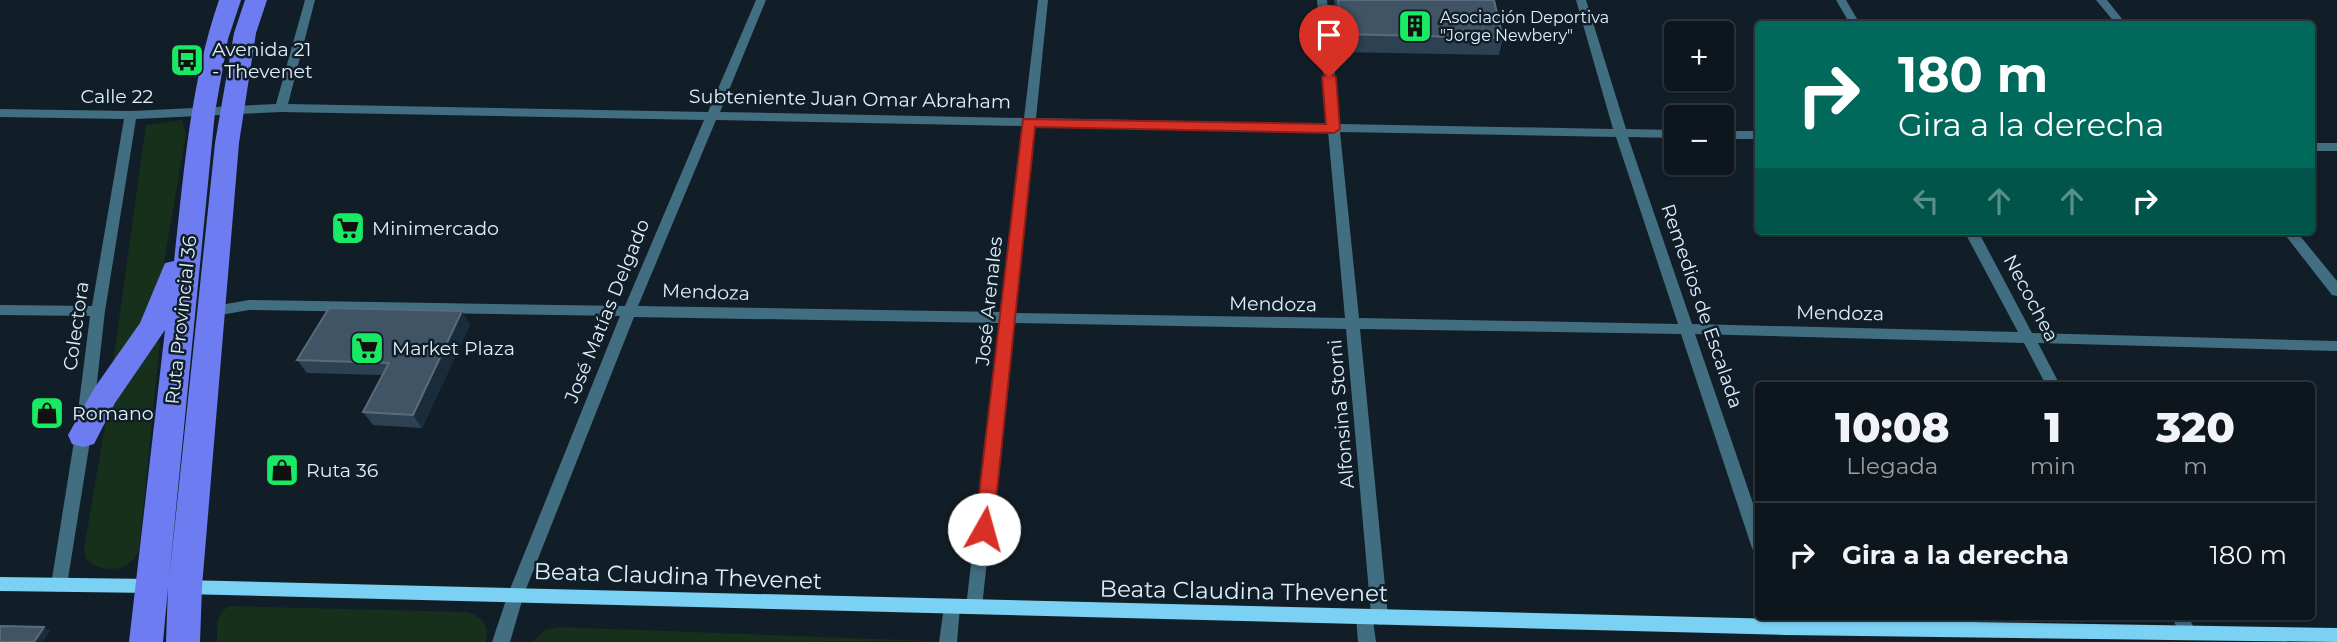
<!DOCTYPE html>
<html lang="es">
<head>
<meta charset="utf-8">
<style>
  body { margin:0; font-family:Montserrat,sans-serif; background:#1c232a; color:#f1f3f6; height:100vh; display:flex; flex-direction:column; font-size:26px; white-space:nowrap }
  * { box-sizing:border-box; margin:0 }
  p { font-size:23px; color:#9b9fa4 }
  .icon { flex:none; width:38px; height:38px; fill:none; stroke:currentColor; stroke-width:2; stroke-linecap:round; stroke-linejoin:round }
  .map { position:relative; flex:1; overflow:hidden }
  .sheet { position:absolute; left:1755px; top:382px; width:560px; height:238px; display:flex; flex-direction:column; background:#0e161d; border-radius:7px; box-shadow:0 2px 5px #0004,0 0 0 2px #2e353b }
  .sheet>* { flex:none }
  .banner { position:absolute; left:1755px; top:21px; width:560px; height:214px; border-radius:7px; box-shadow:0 2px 5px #0004,0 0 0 2px #2e353b; background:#00695c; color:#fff; overflow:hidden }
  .tools { position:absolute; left:1664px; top:21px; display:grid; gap:14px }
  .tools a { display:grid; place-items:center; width:70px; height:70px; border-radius:7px; background:#0e161d; box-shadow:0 2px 5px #0004,0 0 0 2px #2e353b; font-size:35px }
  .pin { position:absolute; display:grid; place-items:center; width:60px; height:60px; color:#fff; margin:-72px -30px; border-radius:50% 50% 50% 0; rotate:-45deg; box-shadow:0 0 7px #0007 }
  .pin .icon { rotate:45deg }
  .me { position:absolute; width:77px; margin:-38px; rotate:7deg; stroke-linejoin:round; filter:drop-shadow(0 0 5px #0008) }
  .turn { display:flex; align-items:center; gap:24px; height:147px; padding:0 28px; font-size:32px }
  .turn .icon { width:91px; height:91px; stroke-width:2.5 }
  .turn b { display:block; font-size:49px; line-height:60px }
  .lanes { display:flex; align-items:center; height:66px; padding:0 28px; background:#0003; justify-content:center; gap:35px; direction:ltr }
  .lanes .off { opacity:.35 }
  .eta { display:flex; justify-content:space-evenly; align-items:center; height:119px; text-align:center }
  .eta b { font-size:42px; font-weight:800; line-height:49px }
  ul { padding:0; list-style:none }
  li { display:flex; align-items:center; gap:21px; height:105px; padding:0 28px; border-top:2px solid #2e353b }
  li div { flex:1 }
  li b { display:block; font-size:26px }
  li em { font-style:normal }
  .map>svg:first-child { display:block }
</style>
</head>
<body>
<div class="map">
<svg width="2337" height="642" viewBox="0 0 2337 642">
  <rect width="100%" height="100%" fill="#121e27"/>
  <path fill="#16301c" d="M 182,120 L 186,135 L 162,273 L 152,310 L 111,378 L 146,125 Z
    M 157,341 L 160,342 L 139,550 C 130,573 102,574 86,559 L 84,549 L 106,420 L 115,396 Z
    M 229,606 L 467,612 C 483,617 489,625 486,642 L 217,642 C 217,626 215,615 229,606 Z
    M 558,627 L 930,641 L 533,642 L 545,630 Z"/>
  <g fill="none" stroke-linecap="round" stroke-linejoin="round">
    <path fill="#426e81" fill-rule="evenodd" d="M 305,0 L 315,0 L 288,104 L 708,112 L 756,0 L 766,0 L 720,112 L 1024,118 L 1038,0 L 1048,0 L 1036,118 L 1328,124 L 1317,0 L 1327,0 L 1340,124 L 1613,129 L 1576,0 L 1586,0 L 1626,129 L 1676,130 L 1676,138 L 1628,137 L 1692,324 L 2018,332 L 1964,231 L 1978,231 L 2032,333 L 2337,341 L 2337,351 L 2038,343 L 2060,385 L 2046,385 L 2024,343 L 1695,334 L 1759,521 L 1759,552 L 1753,550 L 1751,545 L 1681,334 L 1360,329 L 1388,617 L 1386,622 L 1380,625 L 1373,620 L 1376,642 L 1358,642 L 1356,617 L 1358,612 L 1364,609 L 1371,615 L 1346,329 L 1013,323 L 982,607 L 980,612 L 974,614 L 968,612 L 966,607 L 999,323 L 634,317 L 524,594 L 522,599 L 516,601 L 510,599 L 508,594 L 620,316 L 249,310 L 209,317 L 202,312 L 209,307 L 249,300 L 625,306 L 704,120 L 281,112 L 136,119 L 105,311 L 91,435 L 67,585 L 65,590 L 59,592 L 53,590 L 51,585 L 75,435 L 90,316 L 0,315 L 0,305 L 92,306 L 124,119 L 0,117 L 0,109 L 131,111 L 276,104 ZM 716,120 L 1023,126 L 1001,312 L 638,306 ZM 1035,126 L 1328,131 L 1345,318 L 1014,313 ZM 1340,132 L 1616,137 L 1678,324 L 1359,318 Z
      M 1836,0 L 1846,0 L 1860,24 L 1850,24 Z
      M 2096,0 L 2107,0 L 2126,24 L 2116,24 Z
      M 1722,131 L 1759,131 L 1759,139 L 1722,139 Z
      M 2312,143 L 2337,143 L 2337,151 L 2312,151 Z
      M 2282,231 L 2296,231 L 2337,281 L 2337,296 L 2332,295 Z
      M 952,600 L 958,602 L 960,607 L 957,642 L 939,642 L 944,607 L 946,602 Z
      M 2171,616 L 2188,616 L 2196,632 L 2194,637 L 2188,640 L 2182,637 Z"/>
    <path fill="#426e81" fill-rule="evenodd" d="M 516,587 L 522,589 L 524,594 L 510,642 L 492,642 L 508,594 L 510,589 Z"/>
    <path fill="#7bd1f3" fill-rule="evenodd" d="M 0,577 L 152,579 L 158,581 L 160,586 L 158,591 L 152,593 L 0,591 Z
      M 183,580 L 1785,619 L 2337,628 L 2337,642 L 1785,635 L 183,594 L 177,592 L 175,587 L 177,582 Z"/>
    <path fill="#6d7cf1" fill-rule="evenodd" d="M 219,0 L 241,0 L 228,39 L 215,112 L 169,580 L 215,143 L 234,33 L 245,0 L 267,0 L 256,33 L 239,143 L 202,587 L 200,642 L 166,642 L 168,588 L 163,642 L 129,642 L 165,330 L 115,403 L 94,444 L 83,447 L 72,444 L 68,435 L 95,387 L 140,323 L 165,263 L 174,261 C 184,173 190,84 219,0 Z"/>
  </g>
  <path fill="#2d4153" d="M 1334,0 L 1494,0 L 1503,38 L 1499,55 L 1339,52 Z
    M 462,311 L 470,325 L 422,428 L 373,425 L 363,412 L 383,375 L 307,373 L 297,360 Z"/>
  <path fill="#1a2b3a" d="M 462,311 L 470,325 L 422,428 L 413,415 Z
    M 44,627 L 50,631 L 43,642 L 34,642 Z"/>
  <path fill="#405465" stroke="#586c7d" stroke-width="2" d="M 1338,0 L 1494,0 L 1503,38 L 1341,34 Z
    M 329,308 L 462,311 L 413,415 L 363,412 L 389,363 L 297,360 Z
    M 0,626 L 44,627 L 34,642 L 0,642 Z"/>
  <path fill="#d93025" stroke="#8d1f18" stroke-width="2" d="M 1329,73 L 1336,77 L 1340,129 L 1334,133 L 1035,127 L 993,529 L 990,534 L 984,536 L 977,534 L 975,529 L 1023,119 L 1326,124 L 1322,77 Z"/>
  <defs>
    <g id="building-square" transform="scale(1.75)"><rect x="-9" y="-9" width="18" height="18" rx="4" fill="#19ea64" stroke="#121e27"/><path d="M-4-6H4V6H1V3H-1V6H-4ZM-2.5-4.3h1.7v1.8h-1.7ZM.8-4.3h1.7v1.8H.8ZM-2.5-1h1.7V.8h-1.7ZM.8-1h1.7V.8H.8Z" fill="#111"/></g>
    <g id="bus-square" transform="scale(1.75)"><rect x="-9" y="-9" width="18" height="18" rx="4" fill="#19ea64" stroke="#121e27"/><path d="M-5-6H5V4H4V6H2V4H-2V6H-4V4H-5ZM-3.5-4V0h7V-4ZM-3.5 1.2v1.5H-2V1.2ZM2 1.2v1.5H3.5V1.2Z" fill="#111"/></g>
    <g id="supermarket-square" transform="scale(1.75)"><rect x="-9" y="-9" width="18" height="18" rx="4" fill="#19ea64" stroke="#121e27"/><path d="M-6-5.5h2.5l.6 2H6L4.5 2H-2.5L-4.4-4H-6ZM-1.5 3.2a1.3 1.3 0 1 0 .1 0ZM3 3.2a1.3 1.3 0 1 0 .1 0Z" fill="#111"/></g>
    <g id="shop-square" transform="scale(1.75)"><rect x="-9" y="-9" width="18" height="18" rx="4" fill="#19ea64" stroke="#121e27"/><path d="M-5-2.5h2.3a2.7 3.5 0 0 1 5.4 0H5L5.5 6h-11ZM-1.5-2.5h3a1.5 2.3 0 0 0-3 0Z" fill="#111"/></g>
  </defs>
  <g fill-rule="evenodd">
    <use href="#building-square" x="1415" y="26"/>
    <use href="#bus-square" x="187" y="60"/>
    <use href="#supermarket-square" x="348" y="228"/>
    <use href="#supermarket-square" x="367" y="348"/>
    <use href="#shop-square" x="47" y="413"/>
    <use href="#shop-square" x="282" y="470"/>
  </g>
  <g text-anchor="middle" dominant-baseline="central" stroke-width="5" stroke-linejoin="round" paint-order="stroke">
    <g font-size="16" fill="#dbf0fc" stroke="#121e27" text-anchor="start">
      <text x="1440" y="17">Asociación Deportiva<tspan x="1440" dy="18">"Jorge Newbery"</tspan></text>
    </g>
    <g font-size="19" fill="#dbf0fc" stroke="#121e27" text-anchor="start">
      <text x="212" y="49">Avenida 21<tspan x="212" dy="22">- Thevenet</tspan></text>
      <text x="372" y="228">Minimercado</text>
      <text x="392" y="348">Market Plaza</text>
      <text x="72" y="413">Romano</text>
      <text x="306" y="470">Ruta 36</text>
    </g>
    <g font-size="19" fill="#dbf0fc" stroke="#121e27">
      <text x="117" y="96">Calle 22</text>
      <text transform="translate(850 99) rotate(1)">Subteniente Juan Omar Abraham</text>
      <text transform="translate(706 292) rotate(2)">Mendoza</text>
      <text transform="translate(2031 298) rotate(62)">Necochea</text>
      <text transform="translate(989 301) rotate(-84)">José Arenales</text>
      <text transform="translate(1273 304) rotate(1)">Mendoza</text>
      <text transform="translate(1702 306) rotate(71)">Remedios de Escalada</text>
      <text transform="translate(607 311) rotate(-68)">José Matías Delgado</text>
      <text transform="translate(1840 313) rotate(1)">Mendoza</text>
      <text transform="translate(181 320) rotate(-84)">Ruta Provincial 36</text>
      <text transform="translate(76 326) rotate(-82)">Colectora</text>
      <text transform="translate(1341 414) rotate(-95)">Alfonsina Storni</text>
    </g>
    <g font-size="23" fill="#dbf0fc" stroke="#121e27">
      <text transform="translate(678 576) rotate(2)">Beata Claudina Thevenet</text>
      <text transform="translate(1244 591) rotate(1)">Beata Claudina Thevenet</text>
    </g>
  </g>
</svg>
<div class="tools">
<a>+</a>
<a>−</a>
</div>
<div class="pin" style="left:1329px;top:77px;background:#d93025"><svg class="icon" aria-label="arrive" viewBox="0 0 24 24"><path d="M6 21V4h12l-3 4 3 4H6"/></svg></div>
<svg class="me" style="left:984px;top:529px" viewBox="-20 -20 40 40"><circle r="19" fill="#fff"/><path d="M0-13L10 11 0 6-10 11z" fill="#d93025"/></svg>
<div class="banner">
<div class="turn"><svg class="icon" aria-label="right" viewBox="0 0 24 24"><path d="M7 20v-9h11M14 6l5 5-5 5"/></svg><div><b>180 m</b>Gira a la derecha</div></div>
<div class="lanes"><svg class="icon off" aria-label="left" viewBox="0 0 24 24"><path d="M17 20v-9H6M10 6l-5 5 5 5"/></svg><svg class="icon off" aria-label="ahead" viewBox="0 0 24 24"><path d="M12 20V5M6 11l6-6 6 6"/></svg><svg class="icon off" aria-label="ahead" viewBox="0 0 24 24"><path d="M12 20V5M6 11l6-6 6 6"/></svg><svg class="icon" aria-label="right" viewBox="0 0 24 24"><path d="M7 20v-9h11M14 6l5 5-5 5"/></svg></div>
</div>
<section class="sheet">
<div class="eta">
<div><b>10:08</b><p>Llegada</p></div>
<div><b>1</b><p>min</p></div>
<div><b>320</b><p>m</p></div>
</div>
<ul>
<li><svg class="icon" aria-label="right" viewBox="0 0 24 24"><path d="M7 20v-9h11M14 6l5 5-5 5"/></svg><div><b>Gira a la derecha</b></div><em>180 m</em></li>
</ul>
</section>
</div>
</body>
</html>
